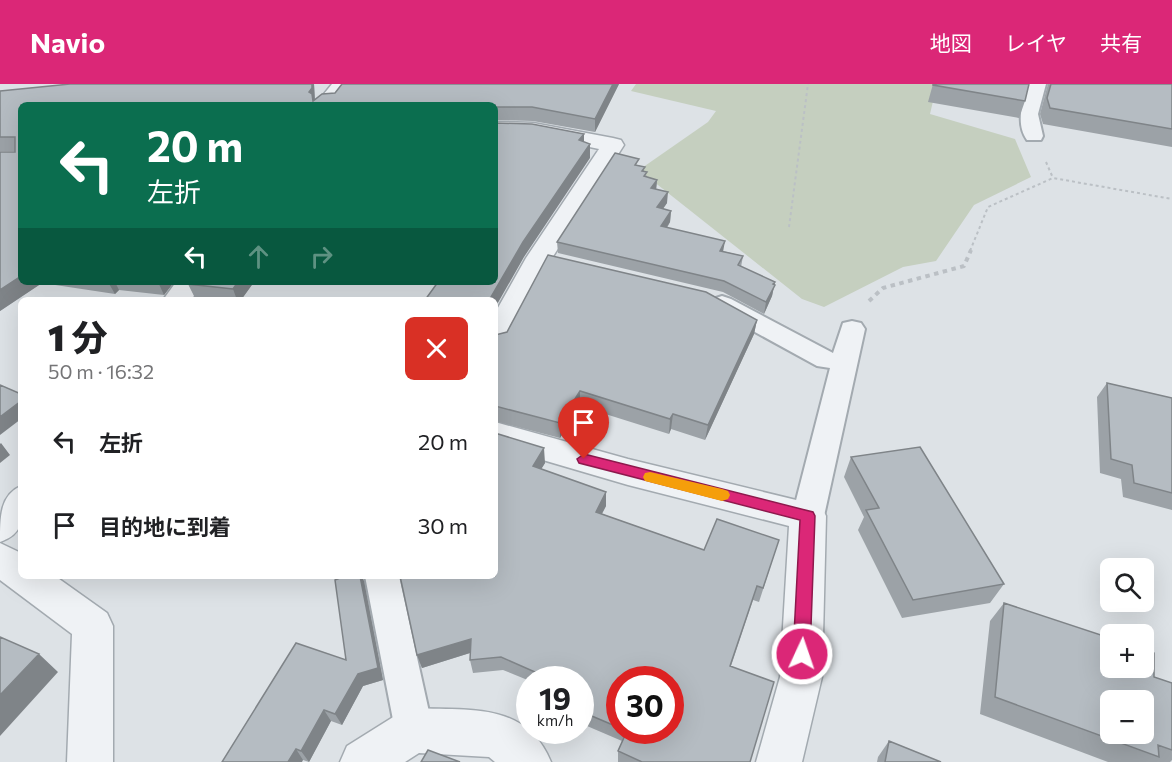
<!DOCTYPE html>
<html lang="ja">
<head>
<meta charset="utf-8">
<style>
  body { margin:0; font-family:Commissioner,"Noto Sans JP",sans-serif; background:#f2f2f2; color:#202124; height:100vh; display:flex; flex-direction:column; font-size:22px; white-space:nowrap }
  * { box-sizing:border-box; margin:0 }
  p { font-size:20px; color:#757577 }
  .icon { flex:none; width:33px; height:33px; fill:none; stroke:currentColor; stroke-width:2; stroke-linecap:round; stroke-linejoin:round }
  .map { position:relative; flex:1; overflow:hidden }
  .panel { position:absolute; left:18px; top:213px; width:480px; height:282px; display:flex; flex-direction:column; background:#fff; border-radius:9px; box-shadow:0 6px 24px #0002 }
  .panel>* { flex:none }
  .banner { position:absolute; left:18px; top:18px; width:480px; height:183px; border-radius:9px; box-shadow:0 6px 24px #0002; background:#0b6e4f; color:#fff; overflow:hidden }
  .controls { position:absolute; left:1100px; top:474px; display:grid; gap:12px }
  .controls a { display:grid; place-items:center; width:54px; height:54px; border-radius:9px; background:#fff; box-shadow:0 6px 24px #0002; font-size:30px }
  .speed { position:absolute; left:516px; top:582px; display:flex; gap:12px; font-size:30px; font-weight:700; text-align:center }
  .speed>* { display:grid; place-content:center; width:78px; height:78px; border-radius:50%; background:#fff; box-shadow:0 6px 24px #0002; line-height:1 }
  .speed small { font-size:15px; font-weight:400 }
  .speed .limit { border:9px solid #d22; background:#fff; color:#111 }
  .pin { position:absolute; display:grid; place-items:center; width:51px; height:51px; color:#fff; margin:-62px -26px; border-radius:50% 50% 50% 0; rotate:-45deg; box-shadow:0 0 6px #0007 }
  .pin .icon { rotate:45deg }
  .me { position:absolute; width:66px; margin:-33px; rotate:3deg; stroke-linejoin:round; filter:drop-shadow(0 0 4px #0008) }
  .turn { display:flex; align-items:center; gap:21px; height:126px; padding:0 30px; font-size:27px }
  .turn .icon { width:78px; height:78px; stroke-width:2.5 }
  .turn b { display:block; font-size:42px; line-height:51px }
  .lanes { display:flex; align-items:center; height:57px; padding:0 30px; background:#0003; justify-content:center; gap:30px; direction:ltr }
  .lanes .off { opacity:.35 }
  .round { display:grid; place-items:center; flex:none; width:63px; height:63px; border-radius:9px; background:#f2f2f2 }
  .headline { display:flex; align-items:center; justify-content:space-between; height:102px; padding:0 30px }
  h1 { font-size:36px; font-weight:800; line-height:45px }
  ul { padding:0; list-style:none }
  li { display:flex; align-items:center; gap:18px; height:84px; padding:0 30px }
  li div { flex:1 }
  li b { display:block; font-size:22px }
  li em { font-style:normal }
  header { display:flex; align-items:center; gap:36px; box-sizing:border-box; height:84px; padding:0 30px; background:#db2777; color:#fff }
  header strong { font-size:28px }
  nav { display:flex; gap:33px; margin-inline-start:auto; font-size:21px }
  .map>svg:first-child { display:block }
</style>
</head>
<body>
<header>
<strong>Navio</strong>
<nav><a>地図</a><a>レイヤ</a><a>共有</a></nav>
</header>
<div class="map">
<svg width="1172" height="678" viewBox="0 0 1172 678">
  <rect width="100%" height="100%" fill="#dde2e6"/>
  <path fill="#c5cfbf" d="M 636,0 L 937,0 L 930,30 L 1015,55 L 1031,93 L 974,121 L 936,177 L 903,183 L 824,223 L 802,215 L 639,86 L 708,38 L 716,27 L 631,7 Z"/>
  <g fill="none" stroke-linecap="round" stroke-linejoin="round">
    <g stroke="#a3aab0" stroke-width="4">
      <path id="lane" d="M 1028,0 L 1046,0 L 1038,30 L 1043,52 L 1041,56 L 1027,56 C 1015,39 1023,18 1028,0 Z
        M 722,212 L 731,215 L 833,269 L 843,239 L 852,237 L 861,239 L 865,245 L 824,432 L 819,441 L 808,445 L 797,441 L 792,432 L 830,284 L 817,282 L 713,225 L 710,220 L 713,215 Z
        M 365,492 L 399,492 L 433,646 L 428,660 L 414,665 L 400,660 L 395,646 Z"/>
    </g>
    <g stroke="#a3aab0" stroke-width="3">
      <path id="street" d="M 332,0 L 353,0 L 336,21 L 315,21 Z
        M 495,38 L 533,39 L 613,54 L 621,56 L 624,61 L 552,174 L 506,262 L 495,265 L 495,229 L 526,174 L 599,65 L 533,51 L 495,50 Z
        M 176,198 L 204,198 L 191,216 L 163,216 Z
        M 495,338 L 628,375 L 821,422 L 826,432 L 822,593 L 802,678 L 756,678 L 780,593 L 789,442 L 628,401 L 495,362 Z
        M 21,402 C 21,428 29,448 0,458 C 0,433 0,411 21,402 Z
        M 0,459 L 21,469 L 21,492 L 55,492 L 107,529 L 113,542 L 113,678 L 67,678 L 72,550 L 0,496 Z
        M 414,624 C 469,627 526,617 551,678 L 495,678 L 489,673 L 419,669 L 405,678 L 340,678 L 347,662 L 398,630 Z"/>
    </g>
    <path stroke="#bbc0c5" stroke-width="2" stroke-dasharray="3 3" stroke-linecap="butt" d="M 1046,78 L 1053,94
      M 789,143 L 808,0
      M 970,167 L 988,123 L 1053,94 L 1172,115"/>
    <path stroke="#bbc0c5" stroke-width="4" stroke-dasharray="4.5 4.5" stroke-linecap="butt" d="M 869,217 L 883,204 L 964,182 L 971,166"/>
    <use href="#lane" fill="#eff2f5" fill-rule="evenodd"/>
    <use href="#street" fill="#eff2f5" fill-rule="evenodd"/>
  </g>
  <path fill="#9ca2a7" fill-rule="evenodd" d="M 70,0 L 314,0 L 315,15 L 335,9 L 342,0 L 619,0 L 595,48 L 533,37 L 495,36 L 495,21 L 21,21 L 21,198 L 174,198 L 164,211 L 119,206 L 115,210 L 42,199 L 0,227 L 0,68 L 15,68 L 15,67 L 0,67 L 0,7 Z
    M 933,0 L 1025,17 L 1019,34 L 928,18 Z
    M 1048,0 L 1172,0 L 1172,63 L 1043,40 L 1040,30 Z
    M 639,81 L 645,88 L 647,93 L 657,96 L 656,105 L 667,119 L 663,125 L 671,127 L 670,138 L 667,144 L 723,167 L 743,172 L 741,183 L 775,198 L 772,212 L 764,230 L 723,208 L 558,169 L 557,158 Z
    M 254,198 L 241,216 L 209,216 L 195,214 L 188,200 Z
    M 757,236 L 754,250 L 705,356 L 671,345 L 669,350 L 580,322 L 560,354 L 495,337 L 495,251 Z
    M 1107,299 L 1172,314 L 1172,426 L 1123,413 L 1121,395 L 1100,389 L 1097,313 Z
    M 495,349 L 545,379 L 541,385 L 606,408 L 606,422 L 602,430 L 704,466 L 779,456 L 759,518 L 753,516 L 731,582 L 750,678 L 618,678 L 618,667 L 622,657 L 580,639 L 580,625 L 583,620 L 580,619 L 580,596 L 530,596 L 530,597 L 503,586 L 473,589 L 470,576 L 470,569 L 422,584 L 417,571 L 495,492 ZM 620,596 L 670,646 L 620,646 Z
    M 851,373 L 1004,500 L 990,519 L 902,534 L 858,446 L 864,433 L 844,393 Z
    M 364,497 L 383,596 L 363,602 L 342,641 L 331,637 L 309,678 L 303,676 L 222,678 L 346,576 Z
    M 1004,519 L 1154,593 L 1172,599 L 1172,676 L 1170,678 L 1108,678 L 980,630 L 990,537 Z
    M 889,657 L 941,678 L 877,678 L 878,673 Z"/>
  <path fill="#7f8488" d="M 312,0 L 314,0 L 315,21 L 309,8 Z
    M 613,0 L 619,0 L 595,48 L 595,35 Z
    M 584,50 L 584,64 L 579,56 Z
    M 590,60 L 590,74 L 524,173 L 495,224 L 495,216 L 491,216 L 491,213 L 523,158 Z
    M 657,96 L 656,107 L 651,104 Z
    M 668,108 L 667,119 L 656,134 L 657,123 Z
    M 671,127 L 670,138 L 660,153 L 661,142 Z
    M 725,157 L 723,168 L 720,167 Z
    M 21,192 L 21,198 L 41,198 L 42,199 L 0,227 L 0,206 Z
    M 108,198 L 115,198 L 119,206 L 115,210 Z
    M 158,198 L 174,198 L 164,211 Z
    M 238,198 L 254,198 L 241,216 L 237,216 L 233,205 Z
    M 775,198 L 772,212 L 764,230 L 766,218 L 773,200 Z
    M 757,236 L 754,250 L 705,356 L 708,341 Z
    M 580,307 L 580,322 L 560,354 L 560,339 Z
    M 21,317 L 21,335 L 0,351 L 0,333 Z
    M 673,330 L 671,345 L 669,350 L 670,335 Z
    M 1,359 L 10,371 L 0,379 L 0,360 Z
    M 544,364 L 545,379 L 534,397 L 533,382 Z
    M 606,408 L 606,422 L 595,442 L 596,428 Z
    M 360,492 L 362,492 L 364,497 L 383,596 L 363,602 L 342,641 L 335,630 L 358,590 Z
    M 471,555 L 473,568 L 422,584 L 417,571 Z
    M 39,570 L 58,588 L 0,652 L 0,611 Z
    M 324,626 L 331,637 L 309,678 L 301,667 Z
    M 296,665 L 303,676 L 302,678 L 288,678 Z"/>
  <path fill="#b5bcc2" stroke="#7f8488" stroke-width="1.5" fill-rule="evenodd" d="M 70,0 L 312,0 L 312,4 L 309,8 L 312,10 L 313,17 L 322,10 L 335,9 L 342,0 L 613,0 L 595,35 L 532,23 L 495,23 L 495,21 L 21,21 L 21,192 L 0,206 L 0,68 L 15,68 L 15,53 L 0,53 L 0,7 Z
    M 933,0 L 1029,0 L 1025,17 L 933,1 Z
    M 1051,0 L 1172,0 L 1172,45 L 1050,24 L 1047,14 Z
    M 495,39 L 532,40 L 584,50 L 579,56 L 590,60 L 523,158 L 491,213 L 491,216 L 425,216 L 438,198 L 495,198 Z
    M 615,69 L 639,75 L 635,81 L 645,83 L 642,87 L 647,88 L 644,92 L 657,96 L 651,104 L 668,108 L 657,123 L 671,127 L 661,142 L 725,157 L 720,167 L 743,172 L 738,181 L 775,198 L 773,200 L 775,201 L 766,218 L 724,197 L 557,158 Z
    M 548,171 L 706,208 L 757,236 L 708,341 L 673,330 L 670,335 L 580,307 L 560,339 L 495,322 L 495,251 L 507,248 Z
    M 189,198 L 238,198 L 233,205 L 188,200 Z
    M 1107,299 L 1172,314 L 1172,409 L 1134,399 L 1132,381 L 1111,375 Z
    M 0,301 L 21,310 L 21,317 L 0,333 Z
    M 495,349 L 544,364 L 533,382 L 606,408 L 596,428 L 704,466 L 717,435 L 779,456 L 763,504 L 757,502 L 730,582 L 774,598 L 750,678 L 642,678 L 618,667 L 627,647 L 626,646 L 670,646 L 670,596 L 620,596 L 620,644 L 580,627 L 580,625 L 587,610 L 580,607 L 580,596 L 553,596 L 501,573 L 470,576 L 471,555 L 417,571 L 400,492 L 495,492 Z
    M 920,363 L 1004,500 L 913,516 L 866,426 L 879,424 L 851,373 Z
    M 340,492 L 360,492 L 378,584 L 358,590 L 335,630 L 324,626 L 301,667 L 296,665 L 288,678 L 222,678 L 296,559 L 346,576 L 335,496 L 340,494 Z
    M 1004,519 L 1110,554 L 1110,584 L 1143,584 L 1143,565 L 1154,569 L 1154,593 L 1172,599 L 1172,666 L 1158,661 L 1159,673 L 995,613 ZM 1110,616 L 1143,616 L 1143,650 L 1110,650 Z
    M 0,553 L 39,570 L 0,611 Z
    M 889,657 L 941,678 L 885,678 Z
    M 428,666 L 460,678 L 421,678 Z"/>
  <path fill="#db2777" stroke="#8e194d" stroke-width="1.5" d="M 584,370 L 813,428 L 815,432 L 810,570 L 808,576 L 802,578 L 795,576 L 793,570 L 800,436 L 579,379 L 577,375 Z"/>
  <path fill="#f59e0b" d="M 650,388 L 722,405 L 728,407 L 730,411 L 728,415 L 722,417 L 645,397 L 643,393 L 645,389 Z"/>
</svg>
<div class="controls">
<a><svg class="icon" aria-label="search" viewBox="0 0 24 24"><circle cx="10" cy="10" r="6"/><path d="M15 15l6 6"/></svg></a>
<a>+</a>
<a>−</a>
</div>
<div class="speed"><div>19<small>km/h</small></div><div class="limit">30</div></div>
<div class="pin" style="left:584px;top:375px;background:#d93025"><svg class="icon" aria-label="arrive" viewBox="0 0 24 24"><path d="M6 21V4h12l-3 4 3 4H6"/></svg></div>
<svg class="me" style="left:802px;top:570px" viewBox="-20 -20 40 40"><circle r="17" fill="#db2777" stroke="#fff" stroke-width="3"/><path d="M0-11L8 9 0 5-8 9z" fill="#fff"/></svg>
<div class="banner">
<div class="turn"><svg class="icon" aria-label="left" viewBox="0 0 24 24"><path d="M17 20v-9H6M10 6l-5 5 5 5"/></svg><div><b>20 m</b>左折</div></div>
<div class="lanes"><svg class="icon" aria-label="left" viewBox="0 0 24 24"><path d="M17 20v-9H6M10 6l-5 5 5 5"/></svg><svg class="icon off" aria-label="ahead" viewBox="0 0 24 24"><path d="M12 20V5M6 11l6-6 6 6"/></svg><svg class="icon off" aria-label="right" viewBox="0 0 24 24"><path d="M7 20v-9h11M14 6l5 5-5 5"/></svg></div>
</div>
<section class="panel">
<div class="headline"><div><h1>1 分</h1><p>50 m · 16:32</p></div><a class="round" style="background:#d93025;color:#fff"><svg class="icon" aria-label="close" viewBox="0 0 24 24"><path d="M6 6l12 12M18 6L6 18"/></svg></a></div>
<ul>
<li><svg class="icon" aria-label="left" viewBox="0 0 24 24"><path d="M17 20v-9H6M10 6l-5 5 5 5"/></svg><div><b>左折</b></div><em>20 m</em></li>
<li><svg class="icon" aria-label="arrive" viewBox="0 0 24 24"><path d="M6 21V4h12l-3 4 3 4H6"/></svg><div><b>目的地に到着</b></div><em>30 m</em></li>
</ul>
</section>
</div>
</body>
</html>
